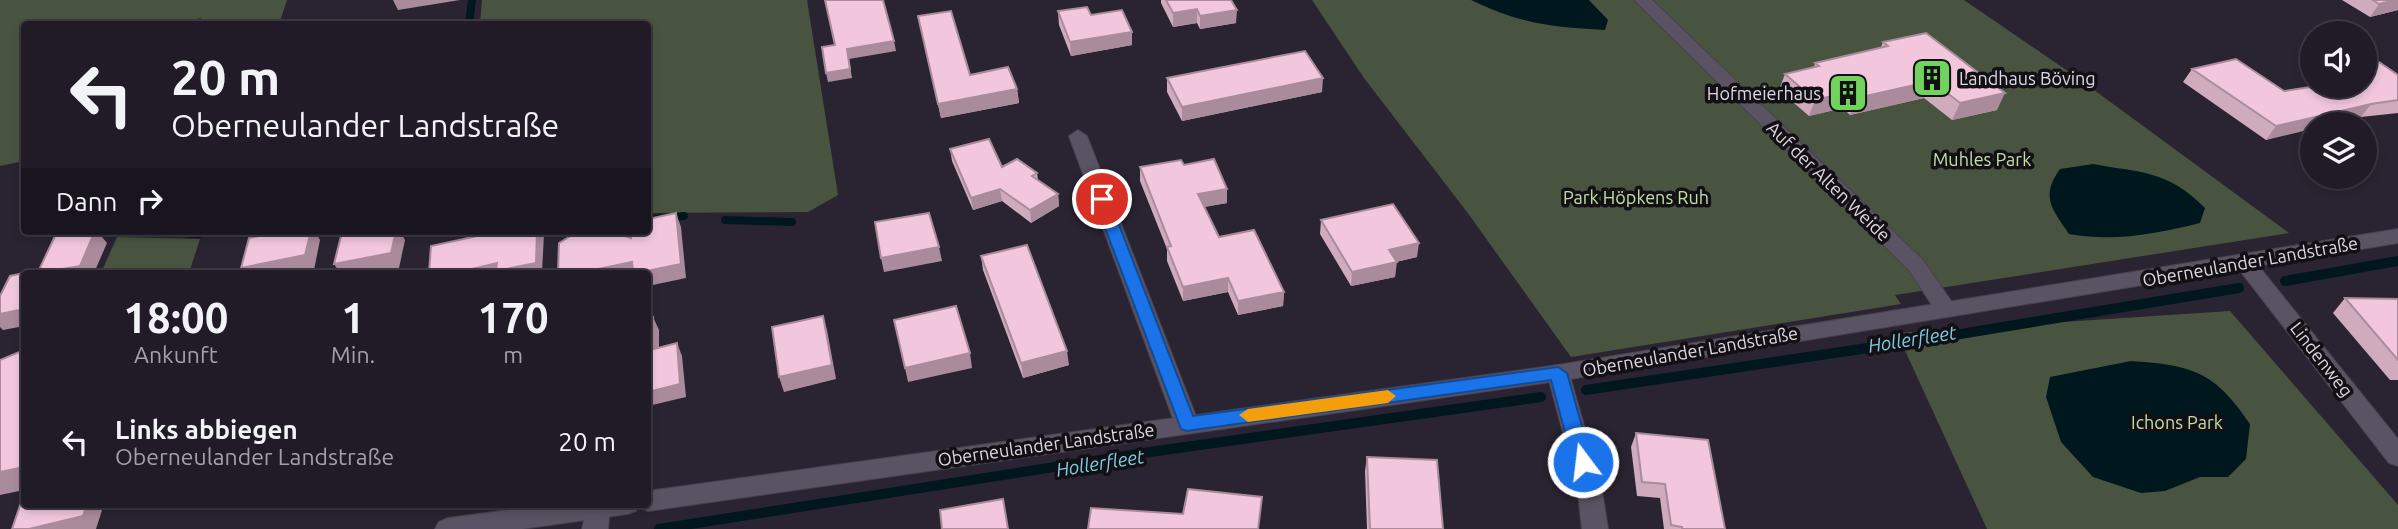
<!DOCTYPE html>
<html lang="de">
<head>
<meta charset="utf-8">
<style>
  body { margin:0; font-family:Ubuntu,sans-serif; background:#2d2832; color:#f1f3f6; height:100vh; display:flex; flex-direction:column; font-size:26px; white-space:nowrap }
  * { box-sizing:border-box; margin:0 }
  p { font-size:23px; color:#a2a1a7 }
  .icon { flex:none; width:38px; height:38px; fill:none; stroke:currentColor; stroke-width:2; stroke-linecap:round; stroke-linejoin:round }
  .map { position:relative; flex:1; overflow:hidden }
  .details { position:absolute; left:21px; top:270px; width:630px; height:238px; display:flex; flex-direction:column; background:#201b26; border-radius:7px; box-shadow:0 4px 10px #0003,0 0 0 2px #3d3943 }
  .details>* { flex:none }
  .guide { position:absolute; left:21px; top:21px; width:630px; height:214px; border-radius:7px; box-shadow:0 4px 10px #0003,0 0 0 2px #3d3943; background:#201b26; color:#f1f3f6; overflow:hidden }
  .tools { position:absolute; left:2300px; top:21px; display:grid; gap:14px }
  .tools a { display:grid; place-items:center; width:77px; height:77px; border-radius:50%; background:#201b26; box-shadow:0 4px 10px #0003,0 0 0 2px #3d3943; font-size:35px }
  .pin { position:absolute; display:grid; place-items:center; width:60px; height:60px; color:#fff; margin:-30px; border:4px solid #fff; border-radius:50%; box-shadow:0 2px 7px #0007 }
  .me { position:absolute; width:77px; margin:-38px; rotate:345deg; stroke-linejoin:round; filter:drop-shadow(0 0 5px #0008) }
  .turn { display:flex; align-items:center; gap:24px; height:147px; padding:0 35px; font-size:32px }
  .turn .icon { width:91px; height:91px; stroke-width:2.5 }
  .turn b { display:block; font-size:49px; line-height:60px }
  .then { display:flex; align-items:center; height:66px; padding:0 35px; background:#0003; gap:14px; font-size:26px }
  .eta { display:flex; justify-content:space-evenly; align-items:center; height:119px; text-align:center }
  .eta b { font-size:42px; font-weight:700; line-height:49px }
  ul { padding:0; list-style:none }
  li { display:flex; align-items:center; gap:21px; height:105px; padding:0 35px }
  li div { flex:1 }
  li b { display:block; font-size:26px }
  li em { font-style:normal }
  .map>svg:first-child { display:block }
</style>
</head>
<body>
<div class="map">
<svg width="2398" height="529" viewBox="0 0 2398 529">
  <rect width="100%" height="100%" fill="#2a2432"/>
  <path fill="#495440" d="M 0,0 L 287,0 L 279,24 L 199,24 L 201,18 L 170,24 L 24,24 L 24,161 L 0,166 Z
    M 482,0 L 807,0 L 838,195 L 808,212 L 648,213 L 648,24 L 480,24 Z
    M 1312,0 L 1964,0 L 2075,76 L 2289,233 L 1895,295 L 1901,304 L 1571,357 L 1467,212 L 1364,78 Z
    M 117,237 L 200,239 L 189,273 L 101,273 Z
    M 2230,311 L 2398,505 L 2398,529 L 1987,529 L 1897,333 Z"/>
  <path fill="#00181d" d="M 1471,0 L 1589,0 L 1608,20 L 1605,30 C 1551,27 1521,24 1471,0 Z
    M 2093,164 C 2142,173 2167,170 2205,208 L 2200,223 C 2155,234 2115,242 2069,234 C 2052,209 2040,197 2060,169 Z
    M 2131,361 C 2193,365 2215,372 2250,424 L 2246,459 L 2228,477 L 2200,477 L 2165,491 L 2141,493 L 2093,477 L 2061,442 L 2046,397 L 2050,377 Z"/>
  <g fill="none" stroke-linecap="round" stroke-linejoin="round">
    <path stroke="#00181d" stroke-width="8" d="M 469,24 L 472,0
      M 648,220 L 684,216
      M 725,220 L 792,222
      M 151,231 L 199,234"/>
    <path stroke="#00181d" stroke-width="10" d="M 2285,281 L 2398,261
      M 1586,390 L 1942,337 L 2239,288
      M 659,529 L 1150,452 L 1541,397"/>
    <g stroke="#48424e" stroke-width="2">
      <path id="minor" d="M 1634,0 L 1652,0 L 1923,260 L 1958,311 L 1955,316 L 1939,316 L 1909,270 Z
        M 1078,130 L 1087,136 L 1199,424 L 1195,430 L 1187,433 L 1179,430 L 1175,424 L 1069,136 Z
        M 2245,256 L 2252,258 L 2398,439 L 2398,466 L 2389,463 L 2238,268 L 2235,263 Z
        M 1558,365 L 1566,367 L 1569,373 L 1601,485 L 1608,529 L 1582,529 L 1577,485 L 1547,373 L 1550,367 Z
        M 588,504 L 610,504 L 608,529 L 582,529 Z"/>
    </g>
    <g stroke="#48424e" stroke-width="2">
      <path id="tertiary" d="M 2398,229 L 2398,243 L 1558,381 L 648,511 L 638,506 L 636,511 L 627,514 L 522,529 L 435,529 L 439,522 L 448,518 L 553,504 L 648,504 L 648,491 L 1558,365 Z"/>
    </g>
    <use href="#minor" fill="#595363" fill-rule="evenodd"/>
    <use href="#tertiary" fill="#595363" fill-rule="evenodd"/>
  </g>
  <path fill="#d0abbe" d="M 1161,0 L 1231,0 L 1236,23 L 1200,29 L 1197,23 L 1173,27 L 1161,3 Z
    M 2342,0 L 2398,0 L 2398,10 L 2370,17 Z
    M 1058,11 L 1091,15 L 1132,45 L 1071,56 L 1059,25 Z
    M 918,16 L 970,75 L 1017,89 L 1019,103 L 941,118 Z
    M 1883,42 L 1997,110 L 1952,120 L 1924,98 L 1850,115 L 1843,108 L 1809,116 L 1779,90 L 1785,74 L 1814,67 L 1815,63 L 1881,47 Z
    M 2192,69 L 2284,91 L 2398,75 L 2398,113 L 2361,117 L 2331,124 L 2312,124 L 2266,140 L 2183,82 Z
    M 1167,78 L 1322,92 L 1182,121 L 1167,92 Z
    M 950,149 L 1002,167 L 1037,173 L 1038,180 L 1058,194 L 1059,206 L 1031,223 L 1002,201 L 973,210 L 952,161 Z
    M 1184,165 L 1227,203 L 1204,207 L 1219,237 L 1284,292 L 1283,306 L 1238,315 L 1228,292 L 1183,301 L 1167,261 L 1167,249 L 1140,181 L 1140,167 Z
    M 1321,220 L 1417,257 L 1396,262 L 1395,277 L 1351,286 L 1320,234 Z
    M 981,256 L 1069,365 L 1023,378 L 983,270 Z
    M 2345,298 L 2398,299 L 2398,380 L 2390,380 L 2333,313 Z
    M 1636,433 L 1725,529 L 1664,529 L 1660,498 L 1637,496 L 1631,447 Z
    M 1367,457 L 1443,529 L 1367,529 L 1365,471 Z"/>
  <path fill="#a98b9b" d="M 393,0 L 460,0 L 398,10 Z
    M 2394,0 L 2398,0 L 2398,10 L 2370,17 L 2379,4 Z
    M 1197,9 L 1197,23 L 1173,27 L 1173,13 Z
    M 1237,10 L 1236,23 L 1200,29 L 1200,16 Z
    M 1132,32 L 1132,45 L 1071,56 L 1070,42 Z
    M 894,41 L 896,51 L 849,59 L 852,78 L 828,82 L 826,73 L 847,49 Z
    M 1323,78 L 1322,92 L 1182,121 L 1182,107 Z
    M 1932,81 L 1924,98 L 1850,115 L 1857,98 Z
    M 1017,89 L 1019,103 L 941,118 L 938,104 Z
    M 1849,92 L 1843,108 L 1809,116 L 1815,100 Z
    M 2005,93 L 1997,110 L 1952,120 L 1960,103 Z
    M 2371,104 L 2361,117 L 2331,124 L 2312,124 L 2312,129 L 2266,140 L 2276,126 Z
    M 1000,189 L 1002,201 L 973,210 L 971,198 Z
    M 1227,189 L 1227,203 L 1198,208 L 1198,194 Z
    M 1058,194 L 1059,206 L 1031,223 L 1030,210 Z
    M 676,213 L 681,227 L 686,278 L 648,286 L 648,273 L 637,273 Z
    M 95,231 L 97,231 L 107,243 L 94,273 L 61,273 L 63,269 Z
    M 311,231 L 315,231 L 320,240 L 314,270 L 297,273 L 244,273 L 241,268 Z
    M 396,231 L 400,231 L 405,240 L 399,268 L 369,273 L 340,273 L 334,264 Z
    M 537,231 L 543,231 L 544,234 L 542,273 L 455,273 Z
    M 1419,243 L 1417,257 L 1387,264 L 1389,250 Z
    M 939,247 L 942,261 L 884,272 L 881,258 Z
    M 632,262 L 636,273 L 579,273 Z
    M 1397,262 L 1395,277 L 1351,286 L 1352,272 Z
    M 1228,278 L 1228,292 L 1183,301 L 1183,287 Z
    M 1284,292 L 1283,306 L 1238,315 L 1238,301 Z
    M 24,309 L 24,326 L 3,330 L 0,327 L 0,314 Z
    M 823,316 L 827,330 L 836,379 L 784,392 L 779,377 Z
    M 653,317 L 659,330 L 659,362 L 654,349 Z
    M 677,343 L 682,356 L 686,397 L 648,406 L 648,392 Z
    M 1067,351 L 1069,365 L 1023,378 L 1021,363 Z
    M 970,353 L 972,368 L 908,382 L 905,368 Z
    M 24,467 L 24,490 L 0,495 L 0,472 Z
    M 87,504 L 104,504 L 96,529 L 29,529 Z"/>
  <path fill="#f2c7dd" stroke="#a98b9b" stroke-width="2" d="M 825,0 L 883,0 L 894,41 L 847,49 L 850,69 L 826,73 L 822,47 L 835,45 Z
    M 1166,0 L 1231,0 L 1237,10 L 1200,16 L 1197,9 L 1173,13 Z
    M 2373,0 L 2394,0 L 2379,4 Z
    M 1087,7 L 1091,15 L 1122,10 L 1132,32 L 1070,42 L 1058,11 Z
    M 951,11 L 970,75 L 1008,67 L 1017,89 L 938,104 L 918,16 Z
    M 1926,33 L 2005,93 L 1960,103 L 1932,81 L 1857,98 L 1849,92 L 1815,100 L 1785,74 L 1819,66 L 1815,63 L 1888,46 L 1883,42 Z
    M 1305,51 L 1323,78 L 1182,107 L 1167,78 Z
    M 2236,59 L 2284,91 L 2317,86 L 2364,86 L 2364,62 L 2376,60 L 2398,75 L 2398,100 L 2371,104 L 2276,126 L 2192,69 Z
    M 989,139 L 1002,167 L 1017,159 L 1037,173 L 1032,176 L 1058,194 L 1030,210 L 1000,189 L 971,198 L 950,149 Z
    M 1214,159 L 1227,189 L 1198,194 L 1219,237 L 1254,230 L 1284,292 L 1238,301 L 1228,278 L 1183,287 L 1167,247 L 1171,246 L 1140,167 L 1181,160 L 1184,165 Z
    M 1393,204 L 1419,243 L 1389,250 L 1397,262 L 1352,272 L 1321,220 Z
    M 676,213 L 681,264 L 637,273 L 633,273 L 632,262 L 579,273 L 558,273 L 559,243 L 579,231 L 610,231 L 631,238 L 630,231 L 648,231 L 648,219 Z
    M 929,213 L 939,247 L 881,258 L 875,222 Z
    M 85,231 L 95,231 L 80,266 L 63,269 L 61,273 L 26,273 L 39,270 L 55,236 Z
    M 283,231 L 311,231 L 305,255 L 241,268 L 249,238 Z
    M 368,231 L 396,231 L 391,253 L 334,264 L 341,236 Z
    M 500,231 L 537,231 L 536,263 L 496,271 L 497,263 L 455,273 L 429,273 L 431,246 Z
    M 1027,245 L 1067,351 L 1021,363 L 981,256 Z
    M 24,273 L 24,309 L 0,314 L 0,296 L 10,276 Z
    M 2345,298 L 2398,299 L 2398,360 Z
    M 956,306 L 970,353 L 905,368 L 894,320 Z
    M 823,316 L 832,365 L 779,377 L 772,327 Z
    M 653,317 L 654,349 L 677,343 L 680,384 L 648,392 L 648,318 Z
    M 24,350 L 24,467 L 0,472 L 0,360 Z
    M 1636,433 L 1708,440 L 1725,529 L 1682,529 L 1682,527 L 1671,525 L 1665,484 L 1642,482 Z
    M 1367,457 L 1437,460 L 1443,529 L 1370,529 Z
    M 1188,489 L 1262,497 L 1258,529 L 1088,529 L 1091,508 L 1183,514 Z
    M 24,494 L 24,504 L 87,504 L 83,516 L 29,529 L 12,529 Z
    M 1003,499 L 1008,529 L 942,529 L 940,510 Z"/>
  <path fill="#1a73e8" stroke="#114b97" stroke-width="2" d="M 1102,194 L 1109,199 L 1193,416 L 1558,367 L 1567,373 L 1592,462 L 1589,468 L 1583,470 L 1573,462 L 1551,380 L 1187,431 L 1181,429 L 1094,199 Z"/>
  <path fill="#f59e0b" d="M 1388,390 L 1396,396 L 1388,403 L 1248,422 L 1239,415 L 1248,409 Z"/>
  <defs>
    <g id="building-square" transform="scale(2.0125)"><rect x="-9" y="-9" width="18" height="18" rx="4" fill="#71d25e" stroke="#120f15"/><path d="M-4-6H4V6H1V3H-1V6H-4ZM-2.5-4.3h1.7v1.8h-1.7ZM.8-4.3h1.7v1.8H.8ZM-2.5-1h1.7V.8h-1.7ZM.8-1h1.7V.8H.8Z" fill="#111"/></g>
  </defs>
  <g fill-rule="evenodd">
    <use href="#building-square" x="1932" y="78"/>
    <use href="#building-square" x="1848" y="93"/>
  </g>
  <g text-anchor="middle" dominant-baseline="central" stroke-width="7" stroke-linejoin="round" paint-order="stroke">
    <g font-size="18" fill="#ddd9e3" stroke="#120f15" text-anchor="start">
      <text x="1959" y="78">Landhaus Böving</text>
      <text x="1821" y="93" text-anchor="end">Hofmeierhaus</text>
    </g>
    <g font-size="18" fill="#c1e0a5" stroke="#120f15">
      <text x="1982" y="159">Muhles Park</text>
      <text x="1636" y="197">Park Höpkens Ruh</text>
      <text x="2177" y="422">Ichons Park</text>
    </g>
    <g font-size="18" fill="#ddd9e3" stroke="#120f15">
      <text transform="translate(1829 181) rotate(44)">Auf der Alten Weide</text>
      <text transform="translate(2250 261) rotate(-10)">Oberneulander Landstraße</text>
      <text transform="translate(1690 351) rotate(-10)">Oberneulander Landstraße</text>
      <text transform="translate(2322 359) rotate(52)">Lindenweg</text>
      <text transform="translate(1046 444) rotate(-8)">Oberneulander Landstraße</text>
    </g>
    <g font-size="19" font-style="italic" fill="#7bd0e1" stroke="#120f15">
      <text transform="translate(1912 339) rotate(-9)">Hollerfleet</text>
      <text transform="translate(1100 463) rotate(-9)">Hollerfleet</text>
    </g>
  </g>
</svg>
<div class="tools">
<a><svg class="icon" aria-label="sound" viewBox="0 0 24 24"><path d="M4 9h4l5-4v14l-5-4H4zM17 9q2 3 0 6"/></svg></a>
<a><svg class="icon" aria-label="layers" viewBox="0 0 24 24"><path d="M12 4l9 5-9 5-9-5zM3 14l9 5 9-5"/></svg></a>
</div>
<div class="pin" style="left:1102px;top:199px;background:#d93025"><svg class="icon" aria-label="arrive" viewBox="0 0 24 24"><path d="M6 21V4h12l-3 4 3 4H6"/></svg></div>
<svg class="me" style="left:1583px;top:462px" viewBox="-20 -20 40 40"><circle r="17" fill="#1a73e8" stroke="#fff" stroke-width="3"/><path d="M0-11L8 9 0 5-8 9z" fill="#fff"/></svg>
<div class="guide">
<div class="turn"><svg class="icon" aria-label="left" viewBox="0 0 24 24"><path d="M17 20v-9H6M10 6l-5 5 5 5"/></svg><div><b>20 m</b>Oberneulander Landstraße</div></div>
<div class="then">Dann<svg class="icon" aria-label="right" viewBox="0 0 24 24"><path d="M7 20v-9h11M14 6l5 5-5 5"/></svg></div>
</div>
<section class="details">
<div class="eta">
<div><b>18:00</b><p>Ankunft</p></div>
<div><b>1</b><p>Min.</p></div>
<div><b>170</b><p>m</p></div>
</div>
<ul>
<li><svg class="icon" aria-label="left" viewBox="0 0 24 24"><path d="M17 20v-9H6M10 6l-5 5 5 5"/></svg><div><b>Links abbiegen</b><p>Oberneulander Landstraße</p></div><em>20 m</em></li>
</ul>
</section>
</div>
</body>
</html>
